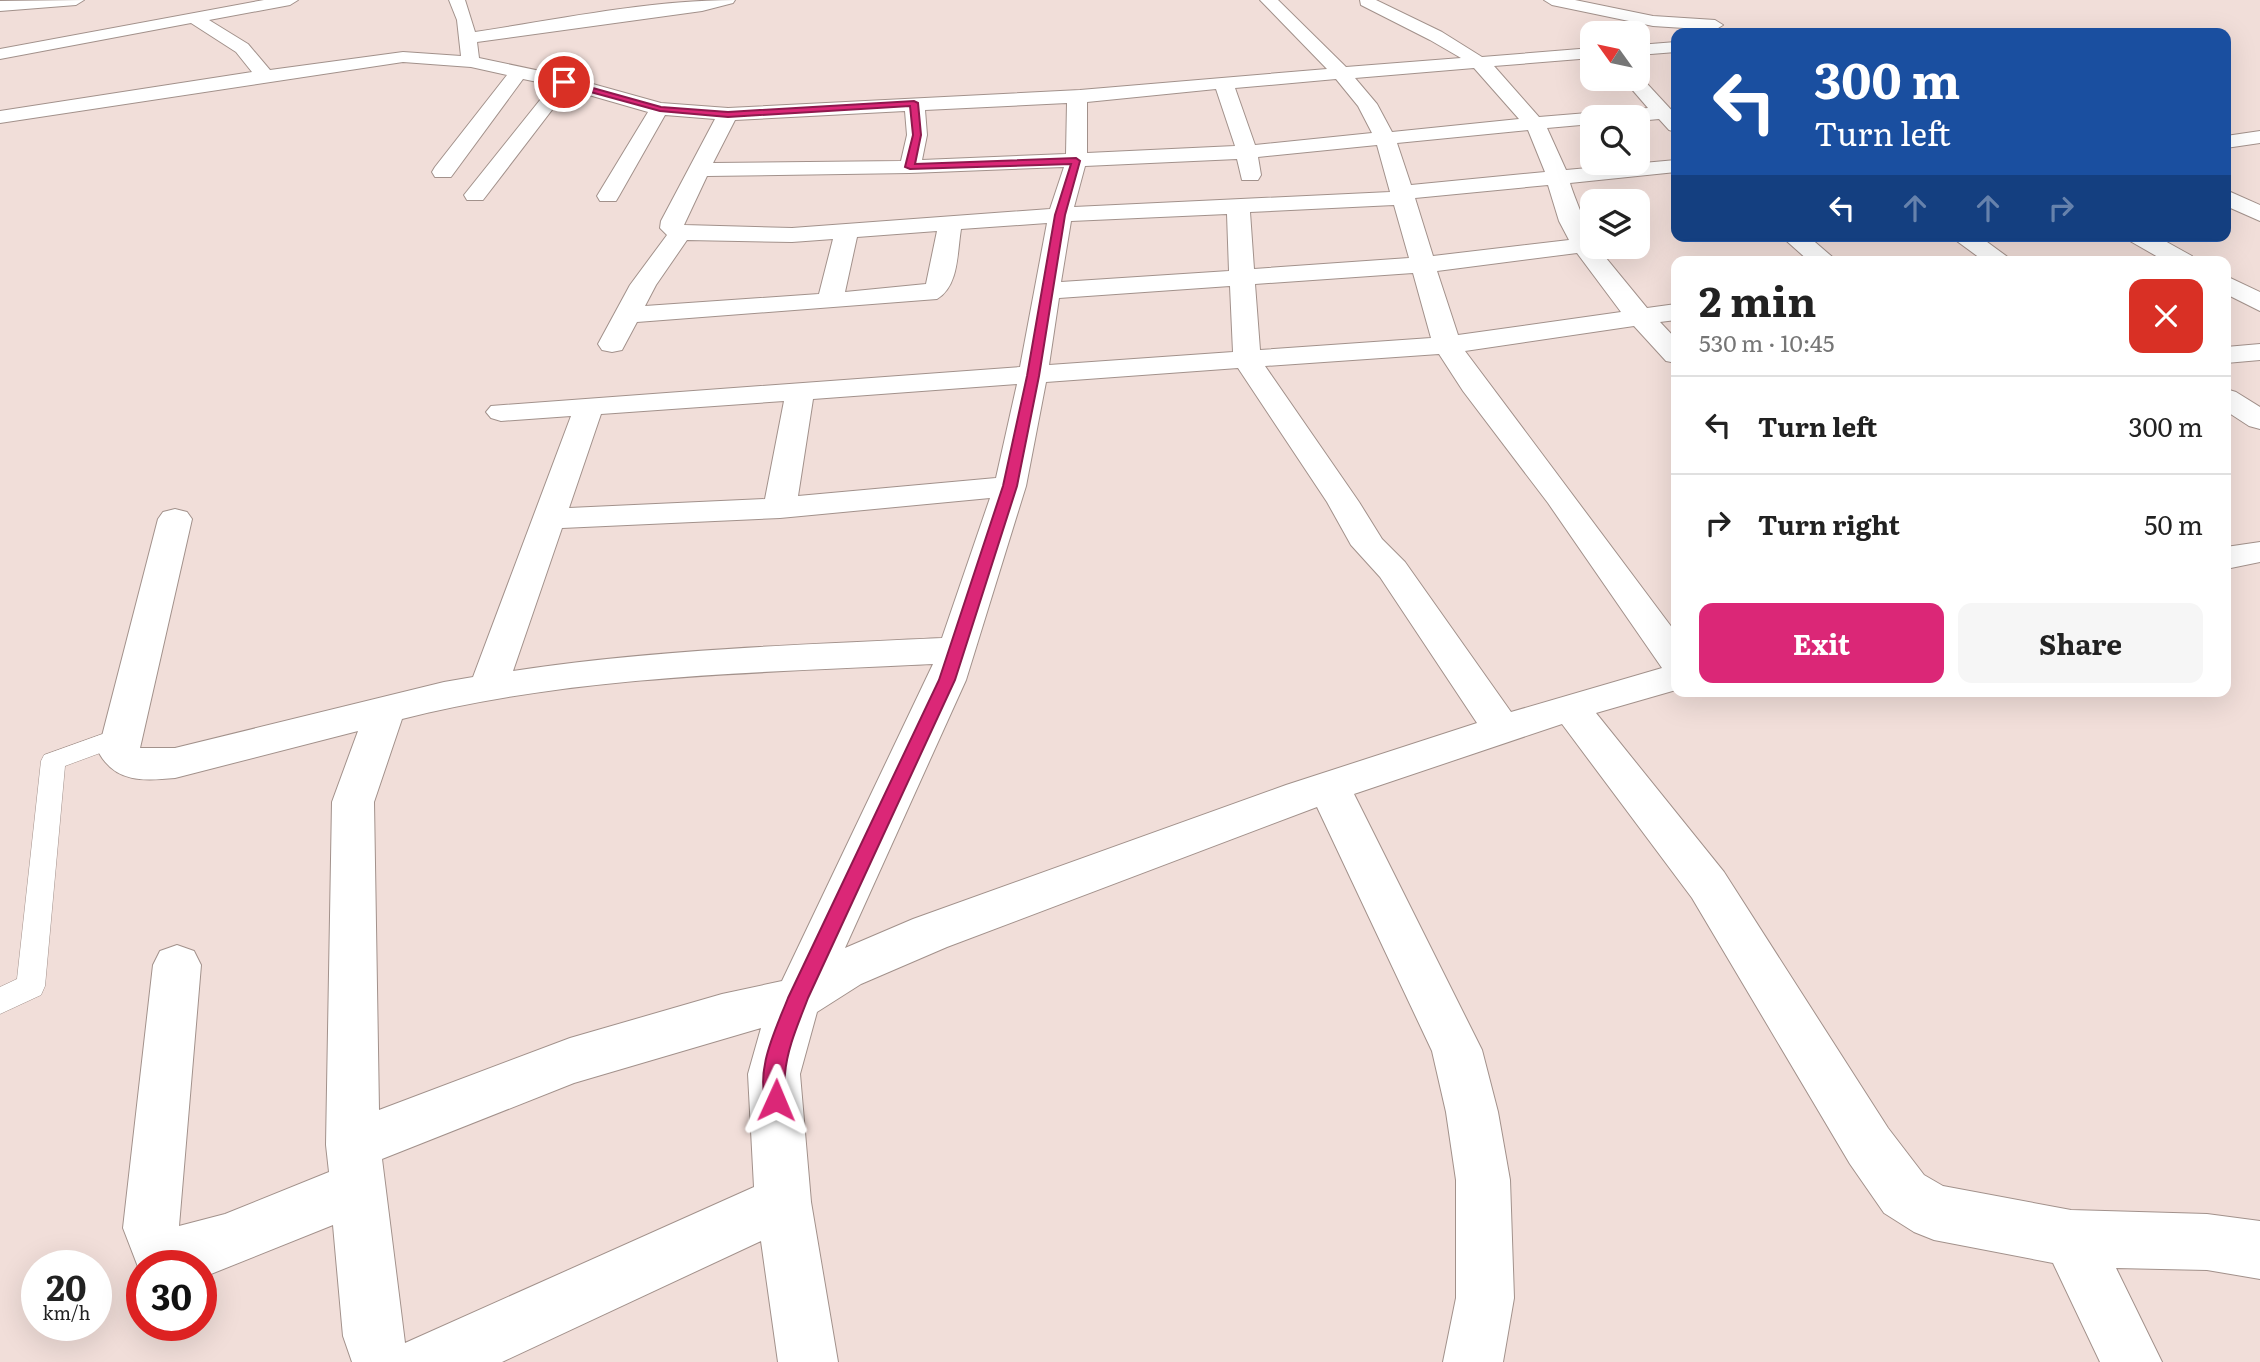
<!DOCTYPE html>
<html lang="en">
<head>
<meta charset="utf-8">
<style>
  body { margin:0; font-family:Literata,serif; background:#f6f6f6; color:#222; height:100vh; display:flex; flex-direction:column; font-size:26px; white-space:nowrap }
  * { box-sizing:border-box; margin:0 }
  p { font-size:23px; color:#767676 }
  .icon { flex:none; width:38px; height:38px; fill:none; stroke:currentColor; stroke-width:2; stroke-linecap:round; stroke-linejoin:round }
  .map { position:relative; flex:1; overflow:hidden }
  .drawer { position:absolute; left:1671px; top:256px; width:560px; height:441px; display:flex; flex-direction:column; background:#fff; border-radius:14px; box-shadow:0 7px 28px #0002 }
  .drawer>* { flex:none }
  .guide { position:absolute; left:1671px; top:28px; width:560px; height:214px; border-radius:14px; box-shadow:0 7px 28px #0002; background:#1a4fa0; color:#fff; overflow:hidden }
  .needle { width:46px; rotate:303deg }
  .fabs { position:absolute; left:1580px; top:21px; display:grid; gap:14px }
  .fabs a { display:grid; place-items:center; width:70px; height:70px; border-radius:14px; background:#fff; box-shadow:0 7px 28px #0002; font-size:35px }
  .speed { position:absolute; left:21px; top:1250px; display:flex; gap:14px; font-size:35px; font-weight:700; text-align:center }
  .speed>* { display:grid; place-content:center; width:91px; height:91px; border-radius:50%; background:#fff; box-shadow:0 7px 28px #0002; line-height:1 }
  .speed small { font-size:18px; font-weight:400 }
  .speed .limit { border:10px solid #d22; background:#fff; color:#111 }
  .pin { position:absolute; display:grid; place-items:center; width:60px; height:60px; color:#fff; margin:-30px; border:4px solid #fff; border-radius:50%; box-shadow:0 2px 7px #0007 }
  .me { position:absolute; width:77px; margin:-38px; rotate:1deg; stroke-linejoin:round; filter:drop-shadow(0 0 5px #0008) }
  .turn { display:flex; align-items:center; gap:24px; height:147px; padding:0 28px; font-size:32px }
  .turn .icon { width:91px; height:91px; stroke-width:2.5 }
  .turn b { display:block; font-size:49px; line-height:60px }
  .lanes { display:flex; align-items:center; height:66px; padding:0 28px; background:#0003; justify-content:center; gap:35px; direction:ltr }
  .lanes .off { opacity:.35 }
  .round { display:grid; place-items:center; flex:none; width:74px; height:74px; border-radius:14px; background:#f6f6f6 }
  .head { display:flex; align-items:center; justify-content:space-between; height:119px; padding:0 28px }
  h1 { font-size:42px; font-weight:700; line-height:52px }
  .button { display:flex; gap:14px; margin-top:auto; padding:14px 28px }
  .button a { flex:1; height:80px; border-radius:14px; background:#db2777; color:#fff; font-size:28px; font-weight:700; line-height:80px; text-align:center }
  .button a+a { background:#f6f6f6; color:#222 }
  ul { padding:0; list-style:none }
  li { display:flex; align-items:center; gap:21px; height:98px; padding:0 28px; border-top:2px solid #e0e0e0 }
  li div { flex:1 }
  li b { display:block; font-size:26px }
  li em { font-style:normal }
  .map>svg:first-child { display:block }
</style>
</head>
<body>
<div class="map">
<svg width="2260" height="1362" viewBox="0 0 2260 1362">
  <rect width="100%" height="100%" fill="#f1ded9"/>
  <g fill="none" stroke-linecap="round" stroke-linejoin="round">
    <g stroke="#a2918b" stroke-width="1">
      <path id="lane" d="M 122,727 L 130,730 L 134,736 L 130,742 L 65,766 L 45,986 L 41,995 L 0,1014 L 0,987 L 17,979 L 41,761 L 44,755 Z"/>
    </g>
    <g stroke="#a2918b" stroke-width="2">
      <path id="street" d="M 84,0 L 76,5 L 0,11 L 0,1 Z
        M 264,0 L 298,0 L 290,5 L 209,20 L 248,44 L 270,70 L 403,52 L 461,56 L 457,20 L 449,0 L 465,0 L 475,32 C 561,19 649,0 735,0 L 733,3 L 702,11 L 477,42 L 479,58 L 564,76 L 661,103 L 728,108 L 1080,90 L 1327,69 L 1260,0 L 1278,0 L 1346,67 L 1461,58 L 1430,40 L 1361,5 L 1360,0 L 1376,0 L 1442,32 L 1482,57 L 1592,48 L 1592,58 L 1494,66 L 1539,117 L 1648,108 L 1623,79 L 1638,79 L 1639,75 L 1676,115 L 1676,132 L 1669,130 L 1659,119 L 1638,121 L 1638,117 L 1592,117 L 1592,124 L 1547,128 L 1566,170 L 1676,160 L 1676,172 L 1570,183 C 1574,198 1592,236 1592,247 L 1597,247 L 1647,308 L 1676,304 L 1676,320 L 1660,322 L 1676,339 L 1676,363 L 1666,361 L 1634,326 L 1465,351 L 1676,633 L 1676,690 L 1596,713 L 1724,872 L 1888,1128 L 1924,1175 L 1943,1186 L 2071,1210 L 2207,1214 L 2260,1221 L 2260,1279 L 2207,1270 L 2116,1268 L 2162,1362 L 2100,1362 L 2053,1263 L 1934,1240 L 1914,1232 L 1884,1213 L 1850,1164 L 1692,898 L 1562,724 L 1354,794 L 1482,1050 L 1498,1112 L 1510,1180 L 1514,1298 L 1503,1362 L 1443,1362 L 1456,1298 L 1456,1180 L 1446,1112 L 1432,1051 L 1317,807 L 947,947 L 861,984 L 817,1012 L 800,1074 L 811,1202 L 838,1362 L 778,1362 L 761,1241 L 502,1362 L 352,1362 L 343,1336 L 333,1225 L 201,1278 L 201,1265 L 142,1265 L 142,1273 L 140,1272 L 123,1228 L 153,965 L 160,951 L 177,945 L 194,951 L 201,965 L 179,1226 L 225,1214 L 329,1172 L 326,1145 L 332,802 L 358,731 L 175,778 C 144,781 116,783 99,753 L 102,736 L 158,519 L 163,512 L 175,509 L 187,512 L 192,519 L 140,748 L 175,748 L 444,682 L 473,677 L 571,416 L 501,421 L 491,418 L 486,412 L 491,406 L 1020,367 L 1047,223 L 961,229 C 957,253 959,286 937,299 L 637,322 L 622,350 L 612,352 L 602,350 L 598,344 L 630,285 L 667,235 L 660,228 L 661,221 L 715,119 L 665,115 L 619,196 L 616,201 L 600,201 L 597,196 L 648,112 L 568,89 L 483,200 L 467,200 L 464,195 L 552,85 L 523,79 L 451,177 L 435,177 L 432,172 L 435,167 L 507,75 L 471,67 L 403,62 L 0,123 L 0,111 L 252,72 L 236,52 L 191,23 L 0,59 L 0,49 ZM 1474,68 L 1519,119 L 1392,132 L 1377,104 L 1355,78 ZM 1336,79 L 1358,106 L 1372,133 L 1255,145 L 1235,88 ZM 1216,89 L 1235,146 L 1087,153 L 1087,102 ZM 1067,103 L 1066,154 L 922,160 L 927,135 L 925,110 ZM 905,111 L 907,135 L 901,161 L 713,163 L 735,120 ZM 1528,130 L 1545,172 L 1411,185 L 1397,143 ZM 1377,145 L 1390,192 L 1074,207 L 1085,166 L 1237,159 L 1242,180 L 1258,180 L 1261,175 L 1258,157 ZM 1064,167 L 1050,209 L 792,228 L 684,225 L 707,176 L 910,173 ZM 1548,185 L 1559,221 L 1569,240 L 1433,256 L 1415,198 ZM 1394,205 L 1409,258 L 1254,269 L 1250,212 ZM 1227,214 L 1229,271 L 1061,282 L 1071,221 ZM 937,231 L 926,284 L 845,292 L 857,237 ZM 833,239 L 819,294 L 645,306 L 656,285 L 687,240 L 792,242 ZM 1577,253 L 1621,312 L 1458,335 L 1437,271 ZM 1413,273 L 1431,338 L 1260,350 L 1255,284 ZM 1230,286 L 1233,352 L 1049,365 L 1059,298 ZM 1439,354 L 1463,391 L 1548,503 L 1662,668 L 1511,712 L 1405,562 L 1382,539 L 1359,502 L 1265,366 ZM 1238,368 L 1327,502 L 1351,545 L 1380,577 L 1477,723 L 1286,785 L 913,919 L 845,948 L 966,680 L 1026,486 L 1046,382 ZM 1017,384 L 996,478 L 798,496 L 813,399 ZM 784,401 L 765,499 L 569,508 L 601,414 ZM 990,498 L 942,638 C 799,645 655,649 513,671 L 562,528 L 780,518 ZM 933,664 L 782,981 L 722,994 L 570,1038 L 379,1110 L 374,802 L 402,719 C 575,675 756,673 933,664 ZM 761,1028 L 748,1074 L 754,1187 L 405,1343 L 382,1159 L 574,1083 Z
        M 1544,0 L 1575,0 L 1653,16 L 1715,20 L 1723,25 L 1715,30 L 1653,26 L 1552,5 Z
        M 1676,42 L 1676,52 L 1638,55 L 1638,45 Z
        M 2260,131 L 2260,143 L 2226,148 L 2226,136 Z
        M 2226,190 L 2260,205 L 2260,221 L 2226,206 Z
        M 1781,236 L 1808,236 L 1837,261 L 1809,261 Z
        M 1950,236 L 1979,236 L 2013,261 L 1984,261 Z
        M 2126,236 L 2156,236 L 2192,256 L 2195,261 L 2165,261 L 2130,241 Z
        M 2226,276 L 2260,292 L 2260,311 L 2226,294 Z
        M 2260,344 L 2260,360 L 2226,363 L 2226,347 Z
        M 2226,389 L 2236,392 L 2260,407 L 2260,429 L 2249,426 L 2226,411 Z
        M 2260,542 L 2260,562 L 2226,569 L 2226,547 Z"/>
    </g>
    <use href="#lane" fill="#fff" fill-rule="evenodd"/>
    <use href="#street" fill="#fff" fill-rule="evenodd"/>
  </g>
  <path fill="#db2777" stroke="#8e194d" stroke-width="2" d="M 564,80 L 661,107 L 728,112 L 914,101 L 918,103 L 921,135 L 915,164 L 1076,158 L 1080,161 L 1065,215 L 1039,376 L 1017,486 L 955,680 L 808,998 C 799,1022 787,1048 785,1074 C 783,1085 788,1096 783,1107 L 776,1110 L 768,1107 C 753,1073 776,1029 788,998 L 939,680 L 1003,486 L 1027,376 L 1055,215 L 1071,164 L 910,169 L 905,167 L 913,135 L 910,106 L 728,117 L 660,111 L 561,84 Z"/>
</svg>
<div class="fabs">
<a><svg class="needle" viewBox="-14 -14 28 28"><path d="M0-13l5 13h-10z" fill="#e53935"/><path d="M0 13l5-13h-10z" fill="#767676"/></svg></a>
<a><svg class="icon" aria-label="search" viewBox="0 0 24 24"><circle cx="10" cy="10" r="6"/><path d="M15 15l6 6"/></svg></a>
<a><svg class="icon" aria-label="layers" viewBox="0 0 24 24"><path d="M12 4l9 5-9 5-9-5zM3 14l9 5 9-5"/></svg></a>
</div>
<div class="speed"><div>20<small>km/h</small></div><div class="limit">30</div></div>
<div class="pin" style="left:564px;top:82px;background:#d93025"><svg class="icon" aria-label="arrive" viewBox="0 0 24 24"><path d="M6 21V4h12l-3 4 3 4H6"/></svg></div>
<svg class="me" style="left:776px;top:1100px" viewBox="-20 -20 40 40"><path d="M0-17L14 15 0 8-14 15z" fill="#db2777" stroke="#fff" stroke-width="4"/></svg>
<div class="guide">
<div class="turn"><svg class="icon" aria-label="left" viewBox="0 0 24 24"><path d="M17 20v-9H6M10 6l-5 5 5 5"/></svg><div><b>300 m</b>Turn left</div></div>
<div class="lanes"><svg class="icon" aria-label="left" viewBox="0 0 24 24"><path d="M17 20v-9H6M10 6l-5 5 5 5"/></svg><svg class="icon off" aria-label="ahead" viewBox="0 0 24 24"><path d="M12 20V5M6 11l6-6 6 6"/></svg><svg class="icon off" aria-label="ahead" viewBox="0 0 24 24"><path d="M12 20V5M6 11l6-6 6 6"/></svg><svg class="icon off" aria-label="right" viewBox="0 0 24 24"><path d="M7 20v-9h11M14 6l5 5-5 5"/></svg></div>
</div>
<section class="drawer">
<div class="head"><div><h1>2 min</h1><p>530 m · 10:45</p></div><a class="round" style="background:#d93025;color:#fff"><svg class="icon" aria-label="close" viewBox="0 0 24 24"><path d="M6 6l12 12M18 6L6 18"/></svg></a></div>
<ul>
<li><svg class="icon" aria-label="left" viewBox="0 0 24 24"><path d="M17 20v-9H6M10 6l-5 5 5 5"/></svg><div><b>Turn left</b></div><em>300 m</em></li>
<li><svg class="icon" aria-label="right" viewBox="0 0 24 24"><path d="M7 20v-9h11M14 6l5 5-5 5"/></svg><div><b>Turn right</b></div><em>50 m</em></li>
</ul>
<div class="button"><a>Exit</a><a>Share</a></div>
</section>
</div>
</body>
</html>
